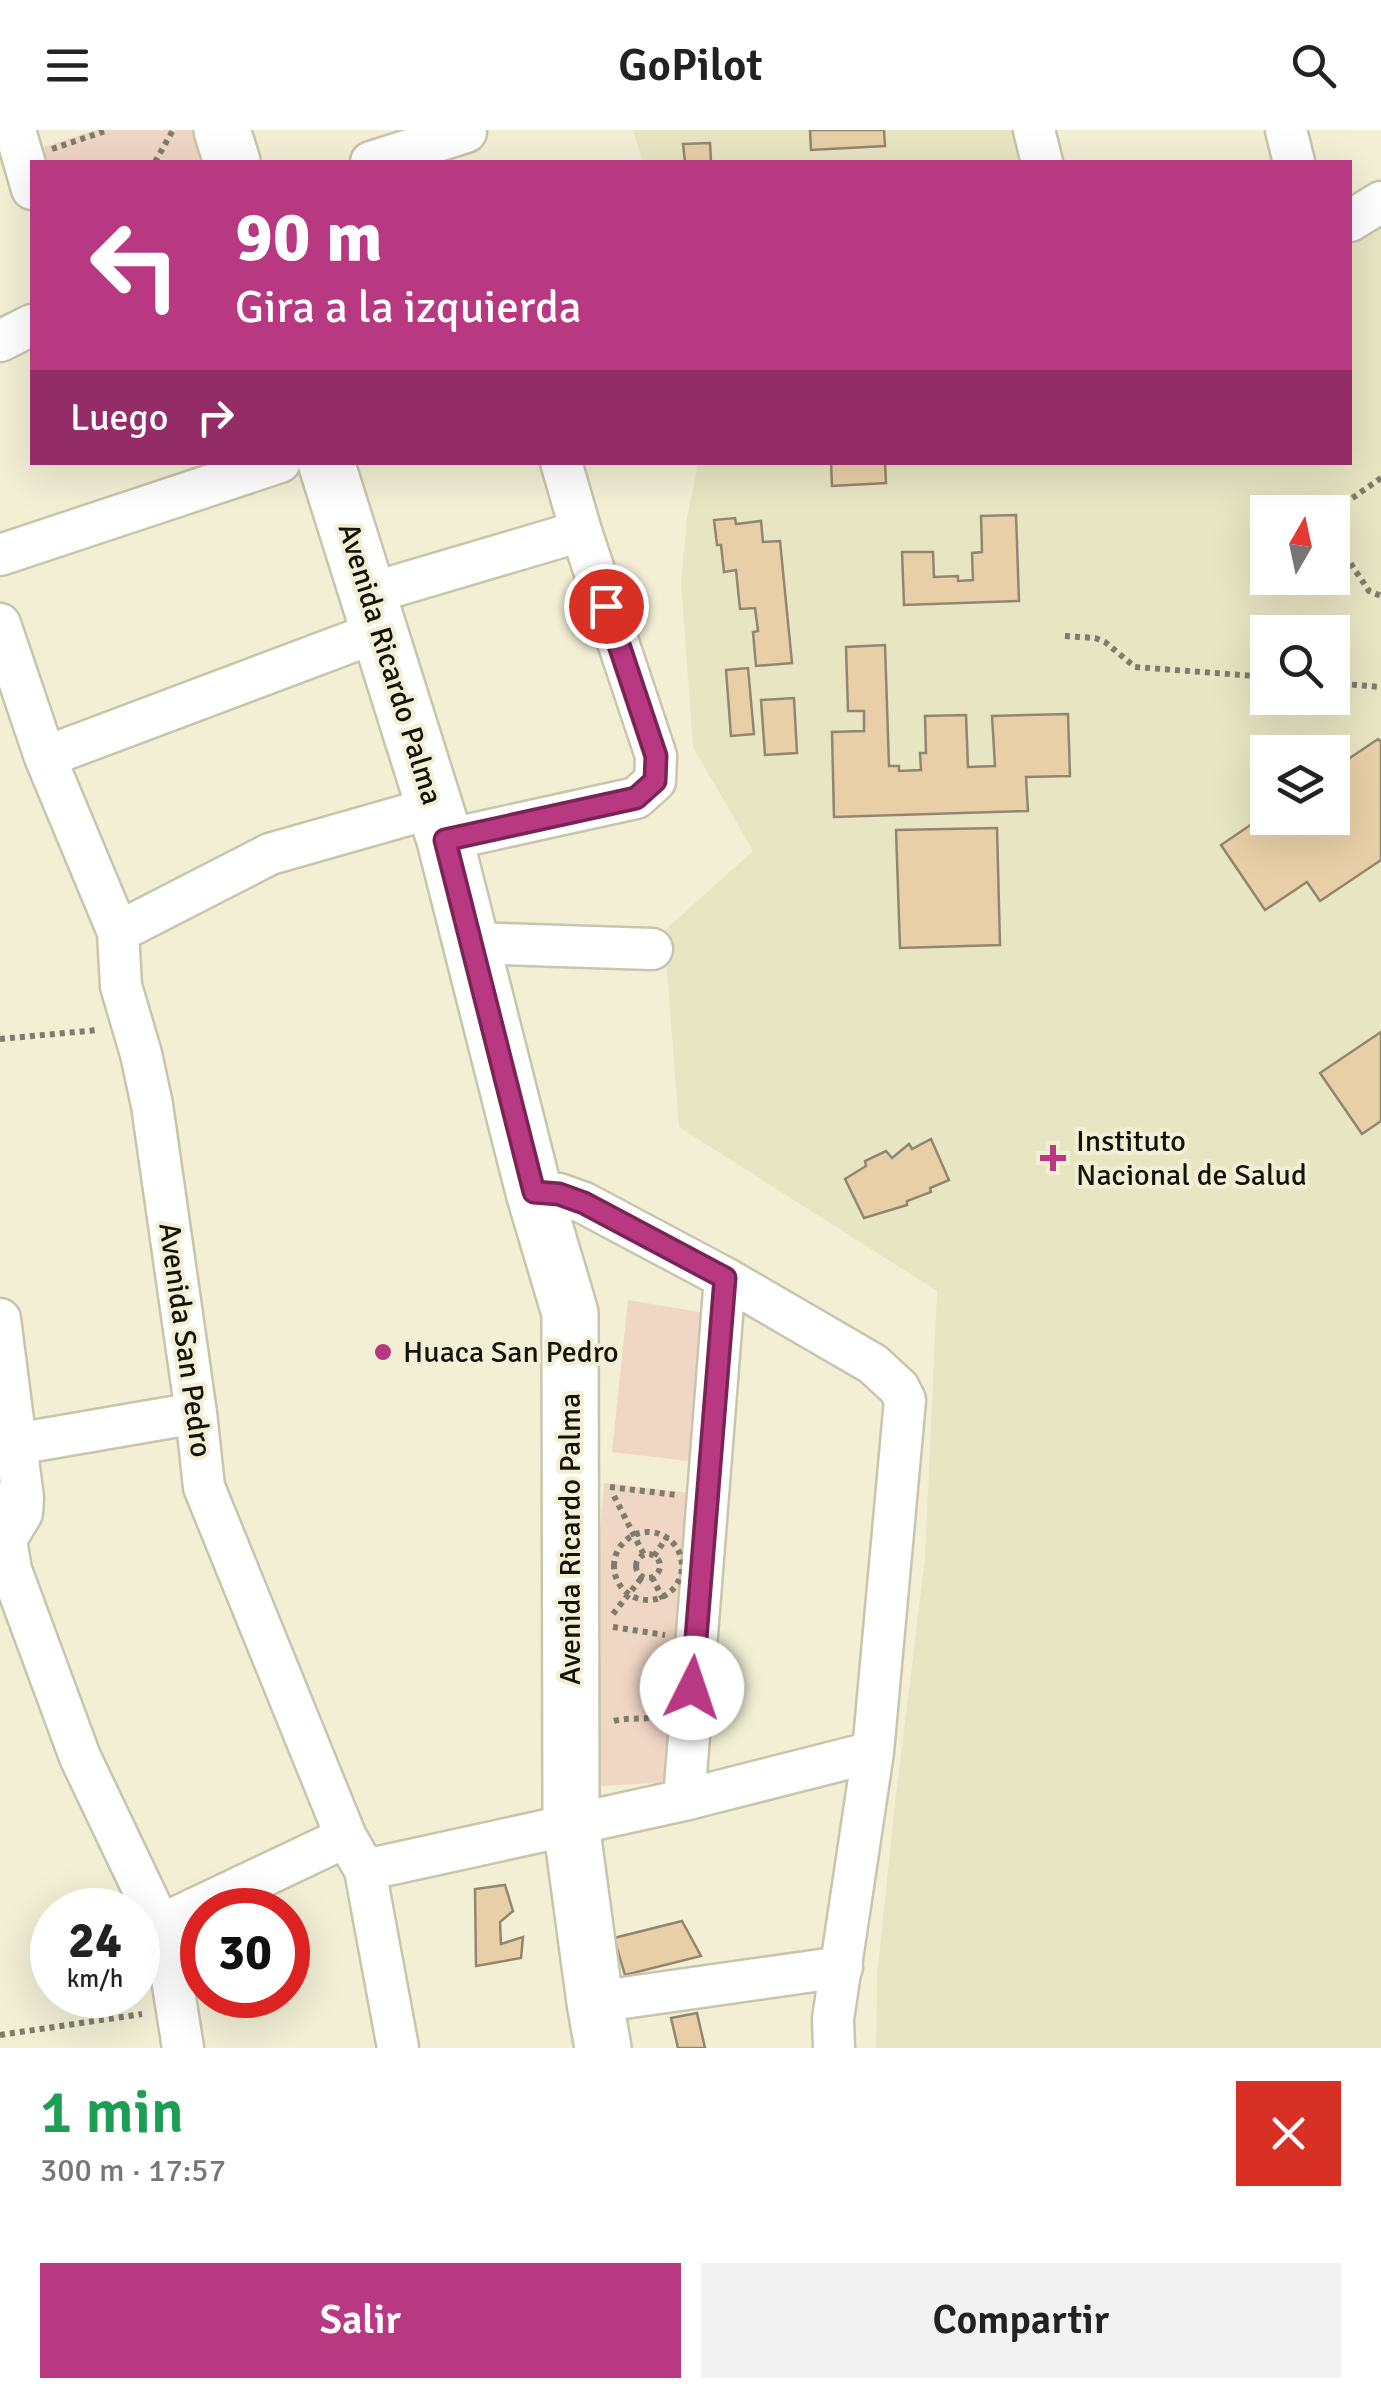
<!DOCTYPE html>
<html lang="es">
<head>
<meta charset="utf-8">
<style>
  body { margin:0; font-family:Signika,sans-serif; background:#f2f2f2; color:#222; height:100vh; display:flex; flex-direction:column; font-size:38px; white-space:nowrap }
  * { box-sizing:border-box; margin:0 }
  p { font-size:32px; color:#767676 }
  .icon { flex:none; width:55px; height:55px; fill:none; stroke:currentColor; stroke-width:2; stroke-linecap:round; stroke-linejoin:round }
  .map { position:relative; height:1918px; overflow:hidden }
  .panel { display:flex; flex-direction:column; background:#fff; flex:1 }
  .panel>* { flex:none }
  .guide { position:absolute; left:30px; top:30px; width:1322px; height:305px; border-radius:0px; box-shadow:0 10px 40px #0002; background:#b93882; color:#fff; overflow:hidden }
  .needle { width:65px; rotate:9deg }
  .controls { position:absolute; left:1250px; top:365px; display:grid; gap:20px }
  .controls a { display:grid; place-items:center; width:100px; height:100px; border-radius:0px; background:#fff; box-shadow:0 10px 40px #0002; font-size:50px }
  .speed { position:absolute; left:30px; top:1758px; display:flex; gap:20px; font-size:50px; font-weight:700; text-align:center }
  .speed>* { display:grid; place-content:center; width:130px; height:130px; border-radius:50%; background:#fff; box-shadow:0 10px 40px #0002; line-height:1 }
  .speed small { font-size:25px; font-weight:400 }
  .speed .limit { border:15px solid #d22; background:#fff; color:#111 }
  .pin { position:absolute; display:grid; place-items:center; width:85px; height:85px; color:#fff; margin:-42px; border:5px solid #fff; border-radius:50%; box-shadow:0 2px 10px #0007 }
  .me { position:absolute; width:110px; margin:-55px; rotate:4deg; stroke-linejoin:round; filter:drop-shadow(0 0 8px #0008) }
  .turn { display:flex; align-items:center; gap:35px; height:210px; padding:0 40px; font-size:45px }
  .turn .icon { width:130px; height:130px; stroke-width:2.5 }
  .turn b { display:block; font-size:70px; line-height:85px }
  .then { display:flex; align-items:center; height:95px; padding:0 40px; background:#0003; gap:20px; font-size:38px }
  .round { display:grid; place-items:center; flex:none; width:105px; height:105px; border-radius:0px; background:#f2f2f2 }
  .summary { display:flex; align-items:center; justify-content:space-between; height:170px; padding:0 40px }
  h1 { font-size:60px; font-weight:600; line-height:75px; color:#1e9e55 }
  .action { display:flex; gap:20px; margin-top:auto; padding:20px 40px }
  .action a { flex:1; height:115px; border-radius:0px; background:#b93882; color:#fff; font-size:40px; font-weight:600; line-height:115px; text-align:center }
  .action a+a { background:#f2f2f2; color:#222 }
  header { display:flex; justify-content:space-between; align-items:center; height:130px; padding:0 40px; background:#fff; font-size:45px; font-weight:600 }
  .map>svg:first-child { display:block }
</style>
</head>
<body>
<header><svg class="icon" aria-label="menu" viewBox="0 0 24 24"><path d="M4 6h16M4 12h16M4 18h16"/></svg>GoPilot<svg class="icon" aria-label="search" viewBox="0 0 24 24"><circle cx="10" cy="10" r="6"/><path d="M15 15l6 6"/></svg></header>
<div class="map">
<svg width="1381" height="1918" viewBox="0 0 1381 1918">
  <rect width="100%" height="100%" fill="#f2efd5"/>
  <path fill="#e8e5c3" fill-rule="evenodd" d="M 633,0 L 1020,0 L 1028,32 L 643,32 Z
    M 1381,93 L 1381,1918 L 876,1918 L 877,1846 L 895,1674 L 925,1428 L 937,1161 L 679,997 L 664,801 L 753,721 L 693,617 L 681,452 L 687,388 L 698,333 L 1350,332 L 1350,112 ZM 1268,382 L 1332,382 L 1332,448 L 1268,448 ZM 1268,502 L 1332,502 L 1332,568 L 1268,568 ZM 1268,622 L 1332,622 L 1332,688 L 1268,688 Z"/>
  <path fill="#efd6c5" d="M 96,0 L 203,0 L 214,32 L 46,32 L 41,18 Z
    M 628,1170 L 711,1184 L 697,1332 L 612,1322 Z
    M 604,1353 L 700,1364 L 677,1652 L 580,1657 Z"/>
  <path fill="#e8cfa7" stroke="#938671" stroke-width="2.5" d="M 810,0 L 884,0 L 885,16 L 811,20 Z
    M 710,13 L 711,32 L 685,32 L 683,14 Z
    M 831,332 L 885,332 L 886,353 L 832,356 Z
    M 1016,385 L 1019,471 L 904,475 L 902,422 L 933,422 L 934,447 L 958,446 L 958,451 L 973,450 L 972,423 L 982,422 L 981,386 Z
    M 735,388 L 736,394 L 761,391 L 763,412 L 780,411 L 792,533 L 756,536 L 753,502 L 758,501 L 755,478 L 740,479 L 736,440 L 724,442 L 721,415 L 717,415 L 714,390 Z
    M 885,515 L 889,636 L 899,636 L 899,641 L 921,640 L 920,623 L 926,623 L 925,586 L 966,585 L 968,637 L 995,636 L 992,586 L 1068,584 L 1070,646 L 1026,647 L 1028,681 L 834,687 L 832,602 L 864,601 L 864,581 L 848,581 L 846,517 Z
    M 748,538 L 754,604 L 731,606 L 726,540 Z
    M 794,568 L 797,623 L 765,625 L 761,570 Z
    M 1378,609 L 1381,612 L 1381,730 L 1320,771 L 1307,752 L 1265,780 L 1221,715 L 1268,683 L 1268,688 L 1332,688 L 1332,640 Z
    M 997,698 L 1000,815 L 900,818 L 896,700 Z
    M 1381,902 L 1381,991 L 1362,1004 L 1320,943 Z
    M 931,1009 L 949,1050 L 930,1058 L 931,1062 L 907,1071 L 907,1075 L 864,1088 L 845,1049 L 866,1036 L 865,1031 L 886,1021 L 892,1028 L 909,1014 L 912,1019 Z
    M 505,1755 L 513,1781 L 500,1792 L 501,1814 L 523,1807 L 521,1828 L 476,1836 L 475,1759 Z
    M 682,1791 L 701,1826 L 625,1845 L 614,1808 Z
    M 697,1883 L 705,1918 L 678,1918 L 671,1888 Z"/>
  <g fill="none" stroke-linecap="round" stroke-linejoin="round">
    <g stroke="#c8c5ac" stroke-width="45">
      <path id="street" d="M 15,0 L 32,59
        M 1034,0 L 1042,32
        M 1286,0 L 1294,32
        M 371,32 L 466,2
        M 1350,91 L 1381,72
        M 0,211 L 32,195
        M 0,425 L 280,332
        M 368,464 L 581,401
        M 0,494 L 45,627 L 118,802 L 121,856 L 141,924 L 152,975 L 196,1283 L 204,1357 L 346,1707 L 365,1740 L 398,1918
        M 45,627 L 380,501
        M 445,710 L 636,668 L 655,651 L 656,626 L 581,401 L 561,332
        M 118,802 L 270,724 L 435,677
        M 471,813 L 652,819
        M 534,1062 L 559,1064 L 584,1073 L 725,1148 L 873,1234 L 899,1258 L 905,1270 L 873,1622 L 833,1889 L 834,1918
        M 0,1189 L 23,1368 L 22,1383 L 8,1406
        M 16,1314 L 196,1283
        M 0,1373 L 11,1440 L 80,1627 L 160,1795 L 167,1817 L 183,1918
        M 684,1670 L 725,1148
        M 365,1740 L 684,1670 L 873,1622
        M 160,1795 L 346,1707
        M 595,1872 L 842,1837"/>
    </g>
    <g stroke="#c8c5ac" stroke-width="60">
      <path id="secondary" d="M 222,0 L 232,32
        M 326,332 L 445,710 L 534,1062 L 570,1183 L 571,1694 L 595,1872 L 603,1918"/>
    </g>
    <path stroke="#7e7c6b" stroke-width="6" stroke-dasharray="5 5" stroke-linecap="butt" d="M 52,19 L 108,0
      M 155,32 L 173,0
      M 1381,348 L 1344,374 L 1339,384 L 1337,413 L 1369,461 L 1381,466
      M 1065,506 L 1095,508 L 1105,512 L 1135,537 L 1268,547
      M 1332,553 L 1381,557
      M 0,909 L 98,900
      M 610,1357 L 677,1365
      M 614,1366 L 644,1425
      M614 1436a34 34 0 1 1 68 0a34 34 0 1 1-68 0Z
      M636 1436a12 12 0 1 1 24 0a12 12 0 1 1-24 0Z
      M 654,1426 L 667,1407
      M 652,1447 L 663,1469
      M 613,1484 L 643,1446
      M 613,1497 L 665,1505
      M 614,1591 C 628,1587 641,1590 656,1587
      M 0,1905 L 142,1884"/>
    <use href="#street" stroke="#fff" stroke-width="40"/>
    <use href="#secondary" stroke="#fff" stroke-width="55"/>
  </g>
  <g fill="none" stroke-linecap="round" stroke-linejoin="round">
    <g stroke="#782454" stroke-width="25">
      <path id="route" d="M 606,476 L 656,626 L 655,651 L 636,668 L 445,710 L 534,1062 L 559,1064 L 584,1073 L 725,1148 L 692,1558"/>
    </g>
    <use href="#route" stroke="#b93882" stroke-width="18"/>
  </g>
  <g fill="#b93882" stroke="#f2efd5" stroke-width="4">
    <path d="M1048 1013h10v10h10v10h-10v10h-10v-10h-10v-10h10z"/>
    <circle cx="383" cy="1222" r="10"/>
  </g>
  <g text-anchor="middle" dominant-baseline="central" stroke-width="8" stroke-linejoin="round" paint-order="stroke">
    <g font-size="30" fill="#14130a" stroke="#f2efd5">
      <text transform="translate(390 534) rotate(73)">Avenida Ricardo Palma</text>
      <text transform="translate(185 1210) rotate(82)">Avenida San Pedro</text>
      <text transform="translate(570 1409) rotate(-90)">Avenida Ricardo Palma</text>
    </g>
    <g font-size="30" fill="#14130a" stroke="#f2efd5" text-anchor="start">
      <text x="1076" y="1011">Instituto<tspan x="1076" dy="34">Nacional de Salud</tspan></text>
      <text x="403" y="1222">Huaca San Pedro</text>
    </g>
  </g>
</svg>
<div class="controls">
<a><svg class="needle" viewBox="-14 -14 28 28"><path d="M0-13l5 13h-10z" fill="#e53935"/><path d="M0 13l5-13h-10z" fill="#767676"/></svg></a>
<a><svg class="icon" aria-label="search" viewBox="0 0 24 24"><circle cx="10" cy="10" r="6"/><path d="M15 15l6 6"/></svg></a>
<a><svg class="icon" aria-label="layers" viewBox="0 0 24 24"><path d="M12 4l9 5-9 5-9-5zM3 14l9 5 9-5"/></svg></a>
</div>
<div class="speed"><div>24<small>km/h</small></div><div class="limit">30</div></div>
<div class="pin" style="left:606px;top:476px;background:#d93025"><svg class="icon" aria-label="arrive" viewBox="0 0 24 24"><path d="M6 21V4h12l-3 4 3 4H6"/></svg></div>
<svg class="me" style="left:692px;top:1558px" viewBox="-20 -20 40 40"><circle r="19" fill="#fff"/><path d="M0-13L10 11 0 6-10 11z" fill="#b93882"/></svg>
<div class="guide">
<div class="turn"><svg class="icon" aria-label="left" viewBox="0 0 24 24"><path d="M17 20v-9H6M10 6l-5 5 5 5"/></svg><div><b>90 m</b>Gira a la izquierda</div></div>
<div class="then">Luego<svg class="icon" aria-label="right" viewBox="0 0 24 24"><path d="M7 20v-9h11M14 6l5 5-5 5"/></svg></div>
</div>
</div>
<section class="panel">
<div class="summary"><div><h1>1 min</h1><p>300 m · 17:57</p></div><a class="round" style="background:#d93025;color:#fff"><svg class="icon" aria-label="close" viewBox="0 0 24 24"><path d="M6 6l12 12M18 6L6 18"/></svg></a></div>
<div class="action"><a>Salir</a><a>Compartir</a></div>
</section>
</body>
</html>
